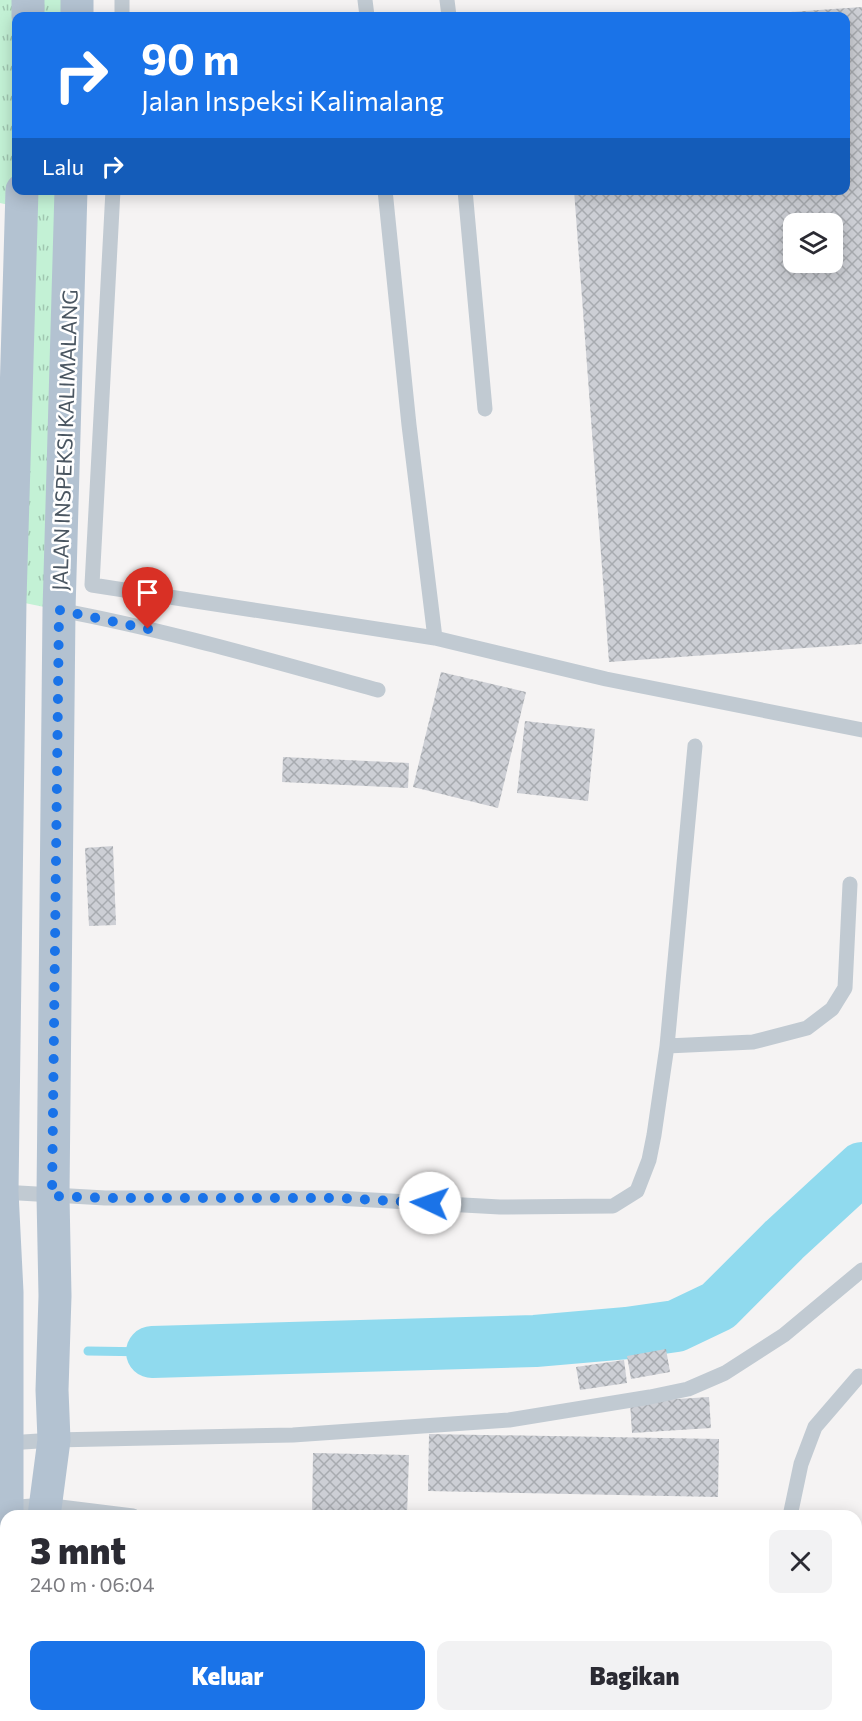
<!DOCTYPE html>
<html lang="id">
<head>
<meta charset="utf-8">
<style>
  body { margin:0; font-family:Commissioner,sans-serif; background:#f2f2f3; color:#2b2b33; height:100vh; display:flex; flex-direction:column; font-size:22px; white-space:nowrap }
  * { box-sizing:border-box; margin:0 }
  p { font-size:20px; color:#7c7c81 }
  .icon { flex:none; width:33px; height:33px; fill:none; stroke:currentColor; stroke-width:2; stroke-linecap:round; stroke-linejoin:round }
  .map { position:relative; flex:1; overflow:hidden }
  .panel { position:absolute; left:0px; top:1510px; width:862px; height:212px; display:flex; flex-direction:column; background:#fff; border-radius:18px 18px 0 0; box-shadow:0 3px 15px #0003 }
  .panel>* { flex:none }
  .top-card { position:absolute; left:12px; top:12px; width:838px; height:183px; border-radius:12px; box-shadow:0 3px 15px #0003; background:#1a73e8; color:#fff; overflow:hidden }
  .tools { position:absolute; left:783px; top:213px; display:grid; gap:12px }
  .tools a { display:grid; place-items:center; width:60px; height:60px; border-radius:12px; background:#fff; box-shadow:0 3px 15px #0003; font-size:30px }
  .pin { position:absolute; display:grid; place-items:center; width:51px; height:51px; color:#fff; margin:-62px -26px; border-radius:50% 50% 50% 0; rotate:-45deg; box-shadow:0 0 6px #0007 }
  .pin .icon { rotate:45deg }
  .me { position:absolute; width:66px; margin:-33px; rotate:273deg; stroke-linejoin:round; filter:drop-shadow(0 0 4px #0008) }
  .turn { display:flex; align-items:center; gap:21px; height:126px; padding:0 30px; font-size:27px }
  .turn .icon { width:78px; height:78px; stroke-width:2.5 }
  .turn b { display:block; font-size:42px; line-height:51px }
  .then { display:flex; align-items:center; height:57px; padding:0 30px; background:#0003; gap:12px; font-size:22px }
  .round { display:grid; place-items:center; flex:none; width:63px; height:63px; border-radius:12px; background:#f2f2f3 }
  .head { display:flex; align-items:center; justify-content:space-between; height:102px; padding:0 30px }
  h1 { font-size:36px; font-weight:800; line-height:45px }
  .button { display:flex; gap:12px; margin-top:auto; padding:12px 30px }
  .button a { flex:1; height:69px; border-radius:12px; background:#1a73e8; color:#fff; font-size:24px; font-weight:800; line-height:69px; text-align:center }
  .button a+a { background:#f2f2f3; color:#2b2b33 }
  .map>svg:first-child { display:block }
</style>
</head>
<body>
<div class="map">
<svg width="862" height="1721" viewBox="0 0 862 1721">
  <defs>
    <pattern id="grass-tufts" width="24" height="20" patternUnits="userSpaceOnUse" patternTransform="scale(1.5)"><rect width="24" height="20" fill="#c3f1d5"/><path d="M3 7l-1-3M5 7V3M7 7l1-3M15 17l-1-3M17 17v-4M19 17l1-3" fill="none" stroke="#a0c6b0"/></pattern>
    <pattern id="building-cross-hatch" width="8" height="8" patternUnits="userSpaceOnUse" patternTransform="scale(1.5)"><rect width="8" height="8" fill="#cdcfd5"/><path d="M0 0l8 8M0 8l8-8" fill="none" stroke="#a8abb0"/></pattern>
  </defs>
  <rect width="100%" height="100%" fill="#f5f3f3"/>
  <path fill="url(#grass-tufts)" d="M 0,0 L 77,0 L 77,16 L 16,16 L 16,190 L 71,191 L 59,610 L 10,600 L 22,208 L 0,203 Z"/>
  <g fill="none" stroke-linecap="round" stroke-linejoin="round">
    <path stroke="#90daee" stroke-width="9" d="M 88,1351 L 152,1352"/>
    <path stroke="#90daee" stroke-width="52" d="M 152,1352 L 535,1341 L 627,1333 L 676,1326 L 718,1306 L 784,1240 L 862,1168"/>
  </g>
  <path fill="url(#building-cross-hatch)" fill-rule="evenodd" d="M 862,7 L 862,644 L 609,662 L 574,190 L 846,190 L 846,16 L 749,16 L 749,15 ZM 794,224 L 832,224 L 832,262 L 794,262 Z
    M 441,672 L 526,692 L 498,808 L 413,787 Z
    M 525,721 L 595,729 L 588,801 L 517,793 Z
    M 283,757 L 409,763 L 408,788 L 282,782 Z
    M 113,846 L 116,925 L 89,926 L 85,848 Z
    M 666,1349 L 670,1372 L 631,1379 L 627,1356 Z
    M 624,1360 L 627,1383 L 580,1390 L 576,1367 Z
    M 709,1397 L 711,1428 L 632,1433 L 630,1402 Z
    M 429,1434 L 719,1439 L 718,1497 L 428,1491 Z
    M 313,1453 L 409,1455 L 407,1516 L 312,1516 Z
    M 856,1559 L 862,1559 L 862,1721 L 822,1721 L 822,1716 L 856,1716 Z
    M 326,1716 L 704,1716 L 704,1721 L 326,1721 Z"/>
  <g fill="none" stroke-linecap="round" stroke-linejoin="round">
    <path stroke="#c1cad2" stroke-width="15" d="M 365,0 L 367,16
      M 447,0 L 449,16
      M 122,16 L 122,0
      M 113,190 L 92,585 L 435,638 L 606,679 L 862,730
      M 385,190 L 409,425 L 435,638
      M 465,190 L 485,409
      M 59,610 C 167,630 272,661 378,690
      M 667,1046 L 695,746
      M 2,1192 L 105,1198 L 336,1198 L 500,1207 L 613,1206 L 637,1191 L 649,1160 L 654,1135 L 667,1046 L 753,1042 L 807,1028 L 832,1009 L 845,988 L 850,884
      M 8,1443 L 54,1440 L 293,1435 L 509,1420 L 650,1397 L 688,1389 L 725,1373 L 784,1335 L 862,1270
      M 7,1508 L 44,1505 L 133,1516
      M 790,1516 L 801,1464 L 815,1427 L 859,1376
      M 856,1543 L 862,1544
      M 303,1716 L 303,1721
      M 769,1721 L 770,1716"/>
    <path stroke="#b3c2d1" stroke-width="33" d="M 28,16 L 28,0
      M 77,16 L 77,0
      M 7,1516 L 7,1292 L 2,1192 L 10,600 L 22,190
      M 44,1516 L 54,1440 L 52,1390 L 55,1296 L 53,1196 L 59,610 L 71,190
      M 4,1721 L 6,1567
      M 40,1721 L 40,1716"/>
  </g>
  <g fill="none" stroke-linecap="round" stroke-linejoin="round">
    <path stroke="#1a73e8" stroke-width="10" stroke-dasharray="0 18" d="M 148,629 L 59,610 L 52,1196 L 105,1198 L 336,1198 L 430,1203"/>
  </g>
  <g text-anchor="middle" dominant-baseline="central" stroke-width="5" stroke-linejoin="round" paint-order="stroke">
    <g font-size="21" fill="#4a5661" stroke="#fff">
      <text transform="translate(64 440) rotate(-88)">JALAN INSPEKSI KALIMALANG</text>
    </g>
  </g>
</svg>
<div class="tools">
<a><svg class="icon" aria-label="layers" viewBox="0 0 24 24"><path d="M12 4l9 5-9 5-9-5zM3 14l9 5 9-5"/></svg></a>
</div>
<div class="pin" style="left:148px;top:629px;background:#d93025"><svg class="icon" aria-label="arrive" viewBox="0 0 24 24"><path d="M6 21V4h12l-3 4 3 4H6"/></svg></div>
<svg class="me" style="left:430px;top:1203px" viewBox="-20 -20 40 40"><circle r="19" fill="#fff"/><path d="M0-13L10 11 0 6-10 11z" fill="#1a73e8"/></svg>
<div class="top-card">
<div class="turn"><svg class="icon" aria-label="right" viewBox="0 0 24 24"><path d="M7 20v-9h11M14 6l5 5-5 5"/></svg><div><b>90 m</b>Jalan Inspeksi Kalimalang</div></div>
<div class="then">Lalu<svg class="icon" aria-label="right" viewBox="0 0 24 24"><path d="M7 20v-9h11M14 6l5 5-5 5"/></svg></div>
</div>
<section class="panel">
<div class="head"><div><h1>3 mnt</h1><p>240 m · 06:04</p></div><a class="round"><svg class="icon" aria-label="close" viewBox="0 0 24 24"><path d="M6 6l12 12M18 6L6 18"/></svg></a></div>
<div class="button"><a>Keluar</a><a>Bagikan</a></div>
</section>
</div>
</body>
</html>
